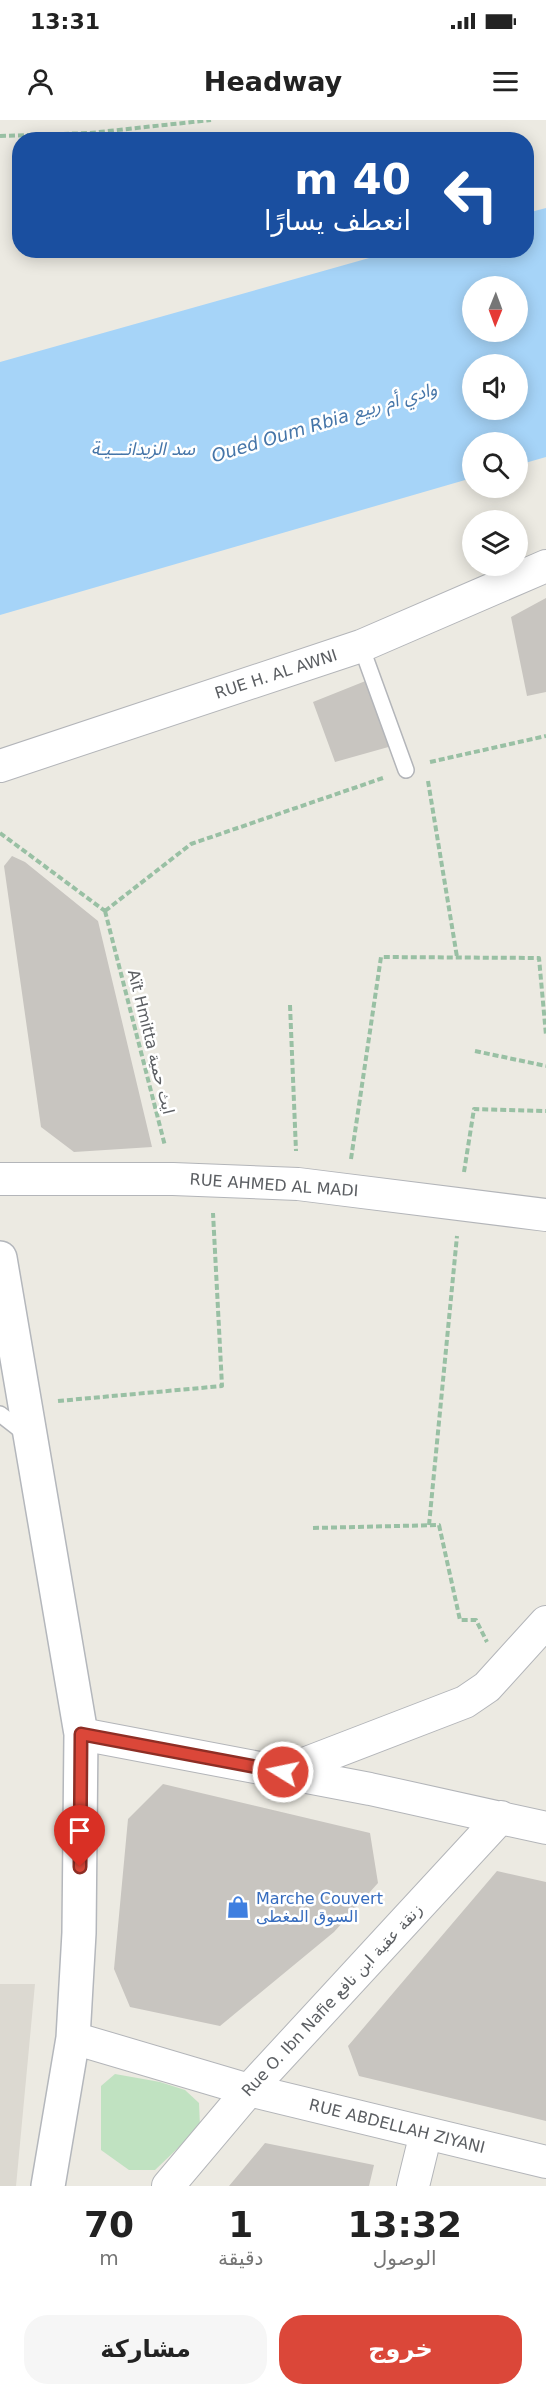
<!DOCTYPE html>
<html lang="ar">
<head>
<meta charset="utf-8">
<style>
  body { margin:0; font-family:"DejaVu Sans","Noto Sans Arabic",sans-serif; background:#f6f6f6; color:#222; direction:rtl; height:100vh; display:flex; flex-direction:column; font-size:22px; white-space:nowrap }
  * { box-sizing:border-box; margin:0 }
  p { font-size:20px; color:#767676 }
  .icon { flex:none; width:33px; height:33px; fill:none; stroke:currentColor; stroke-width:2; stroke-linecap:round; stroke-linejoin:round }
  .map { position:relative; height:2066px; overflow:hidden; direction:ltr }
  .sheet { display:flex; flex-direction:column; background:#fff; flex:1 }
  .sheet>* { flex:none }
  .hud { position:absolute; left:12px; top:12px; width:522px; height:126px; border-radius:24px; box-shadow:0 3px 15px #0003; direction:rtl; background:#1a4fa0; color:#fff; overflow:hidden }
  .needle { width:39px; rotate:181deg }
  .tools { position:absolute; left:462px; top:156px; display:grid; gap:12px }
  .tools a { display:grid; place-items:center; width:66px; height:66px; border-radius:50%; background:#fff; box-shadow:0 3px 15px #0003; font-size:30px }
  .pin { position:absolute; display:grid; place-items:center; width:51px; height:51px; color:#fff; margin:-62px -26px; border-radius:50% 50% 50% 0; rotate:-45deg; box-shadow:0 0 6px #0007 }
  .pin .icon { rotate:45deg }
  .me { position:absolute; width:66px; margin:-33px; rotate:280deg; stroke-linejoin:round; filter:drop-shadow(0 0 4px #0008) }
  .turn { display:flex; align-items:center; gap:21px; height:126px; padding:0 24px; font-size:27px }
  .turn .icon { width:78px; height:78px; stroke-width:2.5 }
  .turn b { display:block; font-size:42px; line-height:51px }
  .eta { display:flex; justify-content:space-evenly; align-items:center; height:102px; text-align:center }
  .eta b { font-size:36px; font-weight:600; line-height:42px }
  .primary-button { display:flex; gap:12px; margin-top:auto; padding:12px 24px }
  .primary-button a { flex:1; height:69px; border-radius:24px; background:#db4739; color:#fff; font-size:24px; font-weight:600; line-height:69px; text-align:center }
  .primary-button a+a { background:#f6f6f6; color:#222 }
  .status { display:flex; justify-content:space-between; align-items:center; height:42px; padding:0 30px; background:#fff; direction:ltr }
  .status svg { height:16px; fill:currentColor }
  header { display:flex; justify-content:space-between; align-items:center; height:78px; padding:0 24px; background:#fff; font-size:27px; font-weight:600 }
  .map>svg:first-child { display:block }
</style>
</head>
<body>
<div class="status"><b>13:31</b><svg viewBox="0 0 49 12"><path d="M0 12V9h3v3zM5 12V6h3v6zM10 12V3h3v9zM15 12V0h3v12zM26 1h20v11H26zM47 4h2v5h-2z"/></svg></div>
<header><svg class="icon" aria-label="menu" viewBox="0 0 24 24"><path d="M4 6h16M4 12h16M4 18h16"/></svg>Headway<svg class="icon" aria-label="person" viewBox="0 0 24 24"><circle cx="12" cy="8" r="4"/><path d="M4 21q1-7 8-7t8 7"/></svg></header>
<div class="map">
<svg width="546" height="2066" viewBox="0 0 546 2066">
  <rect width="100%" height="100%" fill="#eceae2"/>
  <path fill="#dcd9d1" d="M 0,1864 L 35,1864 L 16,2066 L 0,2066 Z"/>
  <path fill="#c0e2c1" d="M 115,1954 L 160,1962 L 185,1970 L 199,1983 L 200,2007 L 155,2050 L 129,2050 L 101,2030 L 101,1966 Z"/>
  <path fill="#a6d4f8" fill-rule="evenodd" d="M 546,88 L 546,337 L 518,345 L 518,322 L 472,322 L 472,358 L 0,495 L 0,242 L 394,131 L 526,130 L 527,93 ZM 472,166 L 518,166 L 518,212 L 472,212 ZM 472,244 L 518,244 L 518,290 L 472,290 Z"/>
  <path fill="#c8c5c0" d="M 546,478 L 546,572 L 527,576 L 511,497 Z
    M 368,560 L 392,626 L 335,642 L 313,582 Z
    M 12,736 L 25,742 L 98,801 L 152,1027 L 74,1032 L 41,1007 L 4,746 Z
    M 163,1664 L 370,1713 L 378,1763 L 334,1812 L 220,1906 L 130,1887 L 114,1849 L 128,1699 Z
    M 497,1751 L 546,1762 L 546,2001 L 359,1956 L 348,1926 Z
    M 265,2023 L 374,2045 L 369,2066 L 229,2066 Z"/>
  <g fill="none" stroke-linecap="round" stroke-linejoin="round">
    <g stroke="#b3b5b9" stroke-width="18">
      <path id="service" d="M 361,526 L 406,650
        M 0,1294 L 27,1315"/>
    </g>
    <g stroke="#b3b5b9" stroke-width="34">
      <path id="minor" d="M 0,646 L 361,526 L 546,446
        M 0,1059 L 173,1059 L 298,1064 L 546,1095
        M 81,1614 L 370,1669 L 546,1708
        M 283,1652 L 465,1582 L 487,1567 L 546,1502
        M 73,1918 L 249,1970 L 546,2042
        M 168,2066 L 249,1970 L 501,1697
        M 413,2066 L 426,2013"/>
    </g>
    <g stroke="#b4b7bc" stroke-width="36">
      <path id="secondary" d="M 0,1138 L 81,1614 L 79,1813 L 73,1918 L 48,2066"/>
    </g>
    <path stroke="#99c0a4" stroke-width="4" stroke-dasharray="6 3" stroke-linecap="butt" d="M 0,16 L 90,13 L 211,0
      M 430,642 L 546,616
      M 428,661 L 457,837
      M 0,713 L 105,791
      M 105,791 L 191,724 L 383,658
      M 105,791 L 165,1026
      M 290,885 L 296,1031
      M 475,931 L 546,946
      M 351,1039 L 381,837 L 539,838 L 546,915
      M 464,1052 L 474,989 L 546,991
      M 58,1281 L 222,1266 L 213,1093
      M 429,1405 L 457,1116
      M 313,1408 L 439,1405 L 460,1500 L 476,1500 L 487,1522"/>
    <use href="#service" stroke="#fff" stroke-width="15"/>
    <use href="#minor" stroke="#fff" stroke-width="32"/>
    <use href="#secondary" stroke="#fff" stroke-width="33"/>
  </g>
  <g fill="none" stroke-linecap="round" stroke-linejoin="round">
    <g stroke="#8e2e25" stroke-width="15">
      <path id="route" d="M 80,1747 L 81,1614 L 283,1652"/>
    </g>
    <use href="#route" stroke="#db4739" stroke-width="10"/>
  </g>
  <defs>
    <g id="shop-bare" transform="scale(1.8)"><path d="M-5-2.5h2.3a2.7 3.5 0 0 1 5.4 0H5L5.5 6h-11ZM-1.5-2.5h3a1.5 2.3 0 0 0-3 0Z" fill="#3f7fe0" stroke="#fff" stroke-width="2.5" paint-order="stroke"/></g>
  </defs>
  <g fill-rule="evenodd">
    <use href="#shop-bare" x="238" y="1787"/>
  </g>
  <g text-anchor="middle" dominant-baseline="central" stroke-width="5" stroke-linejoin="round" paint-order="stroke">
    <g font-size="16" fill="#5b5e62" stroke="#fff">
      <text transform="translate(276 554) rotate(-18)">RUE H. AL AWNI</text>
      <text transform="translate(151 922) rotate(76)">Aït Hmitta ايث حمية</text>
      <text transform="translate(274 1065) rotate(4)">RUE AHMED AL MADI</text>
      <text transform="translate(332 1880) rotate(-47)">Rue O. Ibn Nafie زنقة عقبة ابن نافع</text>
      <text transform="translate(397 2006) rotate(14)">RUE ABDELLAH ZIYANI</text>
    </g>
    <g font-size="16" fill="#366cbe" stroke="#fff" text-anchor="start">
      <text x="256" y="1778">Marche Couvert<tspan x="256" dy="18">السوق المغطى</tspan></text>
    </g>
    <g font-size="18" font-style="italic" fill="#4575a8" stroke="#fff">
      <text transform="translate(324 302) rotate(-17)">Oued Oum Rbia وادي أم ربيع</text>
      <text x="143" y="328">سد الزيدانـــيـة</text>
    </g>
  </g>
</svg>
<div class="tools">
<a><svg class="needle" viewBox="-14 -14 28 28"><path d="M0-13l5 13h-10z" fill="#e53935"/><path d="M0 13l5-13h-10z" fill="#767676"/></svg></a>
<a><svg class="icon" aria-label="sound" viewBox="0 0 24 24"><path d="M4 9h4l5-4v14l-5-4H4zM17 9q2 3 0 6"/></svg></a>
<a><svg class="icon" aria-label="search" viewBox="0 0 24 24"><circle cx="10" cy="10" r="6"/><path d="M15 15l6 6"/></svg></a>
<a><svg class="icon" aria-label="layers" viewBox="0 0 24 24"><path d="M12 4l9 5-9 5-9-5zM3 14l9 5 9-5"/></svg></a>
</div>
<div class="pin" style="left:80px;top:1747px;background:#d93025"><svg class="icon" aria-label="arrive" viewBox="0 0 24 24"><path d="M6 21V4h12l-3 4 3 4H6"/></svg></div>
<svg class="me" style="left:283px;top:1652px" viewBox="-20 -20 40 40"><circle r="17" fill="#db4739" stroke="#fff" stroke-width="3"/><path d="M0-11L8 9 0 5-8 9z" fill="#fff"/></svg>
<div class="hud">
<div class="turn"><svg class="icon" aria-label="left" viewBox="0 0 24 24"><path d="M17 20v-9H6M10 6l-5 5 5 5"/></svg><div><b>40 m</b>انعطف يسارًا</div></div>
</div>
</div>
<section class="sheet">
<div class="eta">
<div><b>13:32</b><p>الوصول</p></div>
<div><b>1</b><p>دقيقة</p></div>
<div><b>70</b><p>m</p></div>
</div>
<div class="primary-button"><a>خروج</a><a>مشاركة</a></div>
</section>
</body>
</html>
